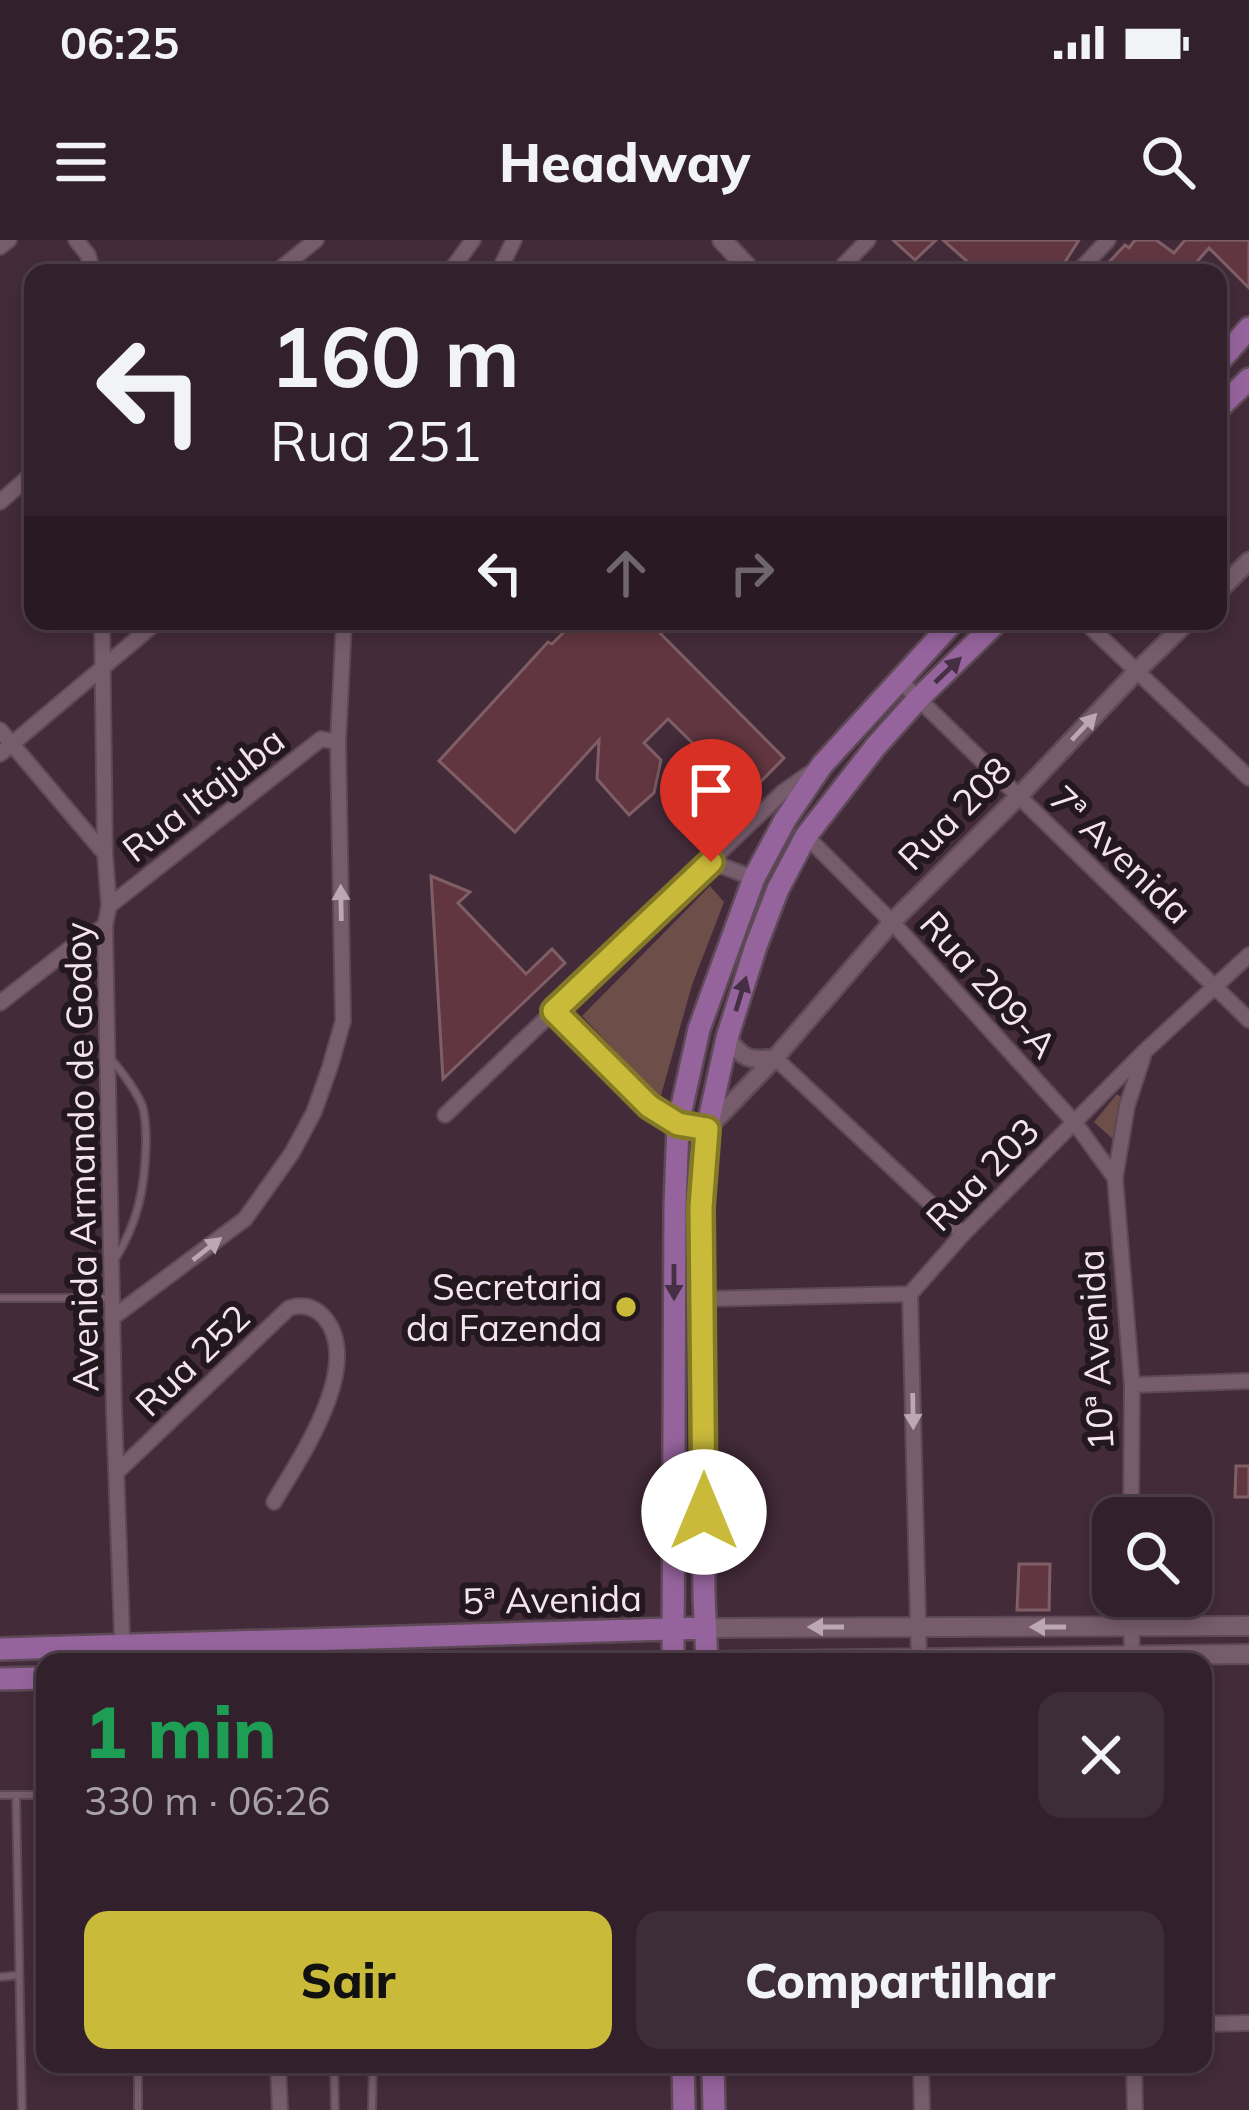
<!DOCTYPE html>
<html lang="pt">
<head>
<meta charset="utf-8">
<style>
  body { margin:0; font-family:Mulish,sans-serif; background:#3d2d38; color:#f1f3f6; height:100vh; display:flex; flex-direction:column; font-size:45px; white-space:nowrap }
  * { box-sizing:border-box; margin:0 }
  p { font-size:39px; color:#a8a3a9 }
  .icon { flex:none; width:66px; height:66px; fill:none; stroke:currentColor; stroke-width:2; stroke-linecap:round; stroke-linejoin:round }
  .map { position:relative; flex:1; overflow:hidden }
  .panel { position:absolute; left:36px; top:1413px; width:1176px; height:420px; display:flex; flex-direction:column; background:#32202c; border-radius:24px; box-shadow:0 6px 18px #0003,0 0 0 3px #4d3e48 }
  .panel>* { flex:none }
  .hud { position:absolute; left:24px; top:24px; width:1203px; height:366px; border-radius:24px; box-shadow:0 6px 18px #0003,0 0 0 3px #4d3e48; background:#32202c; color:#f1f3f6; overflow:hidden }
  .tools { position:absolute; left:1092px; top:1257px; display:grid; gap:24px }
  .tools a { display:grid; place-items:center; width:120px; height:120px; border-radius:24px; background:#32202c; box-shadow:0 6px 18px #0003,0 0 0 3px #4d3e48; font-size:60px }
  .pin { position:absolute; display:grid; place-items:center; width:102px; height:102px; color:#fff; margin:-123px -51px; border-radius:50% 50% 50% 0; rotate:-45deg; box-shadow:0 0 12px #0007 }
  .pin .icon { rotate:45deg }
  .me { position:absolute; width:132px; margin:-66px; rotate:0deg; stroke-linejoin:round; filter:drop-shadow(0 0 9px #0008) }
  .turn { display:flex; align-items:center; gap:42px; height:252px; padding:0 48px; font-size:54px }
  .turn .icon { width:156px; height:156px; stroke-width:2.5 }
  .turn b { display:block; font-size:84px; line-height:102px }
  .lanes { display:flex; align-items:center; height:114px; padding:0 48px; background:#0003; justify-content:center; gap:60px; direction:ltr }
  .lanes .off { opacity:.35 }
  .round { display:grid; place-items:center; flex:none; width:126px; height:126px; border-radius:24px; background:#3d2d38 }
  .overview { display:flex; align-items:center; justify-content:space-between; height:204px; padding:0 48px }
  h1 { font-size:72px; font-weight:800; line-height:90px; color:#1e9e55 }
  .cta { display:flex; gap:24px; margin-top:auto; padding:24px 48px }
  .cta a { flex:1; height:138px; border-radius:24px; background:#caba3a; color:#111; font-size:48px; font-weight:800; line-height:138px; text-align:center }
  .cta a+a { background:#3d2d38; color:#f1f3f6 }
  .status { display:flex; justify-content:space-between; align-items:center; height:84px; padding:0 60px; background:#32202c; direction:ltr }
  .status svg { height:33px; fill:currentColor }
  header { display:flex; justify-content:space-between; align-items:center; height:156px; padding:0 48px; background:#32202c; font-size:54px; font-weight:800 }
  .map>svg:first-child { display:block }
</style>
</head>
<body>
<div class="status"><b>06:25</b><svg viewBox="0 0 49 12"><path d="M0 12V9h3v3zM5 12V6h3v6zM10 12V3h3v9zM15 12V0h3v12zM26 1h20v11H26zM47 4h2v5h-2z"/></svg></div>
<header><svg class="icon" aria-label="menu" viewBox="0 0 24 24"><path d="M4 6h16M4 12h16M4 18h16"/></svg>Headway<svg class="icon" aria-label="search" viewBox="0 0 24 24"><circle cx="10" cy="10" r="6"/><path d="M15 15l6 6"/></svg></header>
<div class="map">
<svg width="1249" height="1870" viewBox="0 0 1249 1870">
  <rect width="100%" height="100%" fill="#432b3a"/>
  <path fill="#6e4e48" d="M 710,646 L 724,662 L 692,745 L 660,859 L 582,776 Z
    M 1117,854 L 1125,861 L 1115,901 L 1094,882 Z"/>
  <path fill="#613640" stroke="#7f5f65" stroke-width="3" d="M 893,0 L 936,0 L 915,20 Z
    M 943,0 L 1079,0 L 1058,33 L 961,33 L 970,24 Z
    M 1135,0 L 1156,0 L 1174,13 L 1185,0 L 1249,0 L 1249,48 L 1209,8 L 1187,33 L 1099,33 L 1125,5 L 1129,8 Z
    M 575,381 L 648,381 L 784,518 L 700,603 L 669,572 L 716,526 L 668,479 L 644,503 L 661,520 L 654,553 L 629,575 L 597,539 L 599,500 L 515,592 L 439,521 L 548,402 L 552,404 Z
    M 431,636 L 470,652 L 458,663 L 526,734 L 552,709 L 565,723 L 443,839 Z
    M 1236,1226 L 1249,1226 L 1249,1257 L 1235,1257 Z
    M 1019,1324 L 1050,1324 L 1049,1370 L 1017,1370 Z"/>
  <g fill="none" stroke-linecap="round" stroke-linejoin="round">
    <g stroke="#5e4956" stroke-width="10">
      <path id="service" d="M 110,818 C 123,833 134,847 142,865 C 146,877 146,891 146,903 C 145,948 138,983 114,1021
        M 0,1058 L 110,1058
        M 0,1555 L 16,1555 L 22,1870
        M 16,1555 L 45,1555
        M 0,1737 L 19,1735
        M 138,1824 L 138,1870
        M 334,1824 L 335,1870
        M 372,1870 L 373,1824"/>
    </g>
    <g stroke="#5e4956" stroke-width="18">
      <path id="minor" d="M 76,0 L 88,15 L 93,33
        M 0,7 L 9,0
        M 275,33 L 316,0
        M 449,33 L 473,0
        M 498,33 L 514,0
        M 836,33 L 868,0
        M 1077,33 L 1108,0
        M 0,262 L 33,233
        M 102,381 L 105,614 L 109,666 L 105,686 L 114,1170 L 123,1422
        M 1084,381 L 1249,538
        M 899,440 L 1249,780
        M 0,490 L 105,614
        M 0,514 L 158,381
        M 806,596 L 892,682 L 1075,883 L 1115,938
        M 711,622 L 754,638
        M 109,666 L 321,499 L 338,502
        M 0,763 L 73,706 L 105,686
        M 554,771 L 649,865 L 678,884
        M 775,818 L 963,994
        M 445,875 L 783,552 L 813,531
        M 910,1054 L 919,1422
        M 703,1059 L 910,1054 L 963,994 L 1144,812 L 1249,715
        M 112,1078 L 245,979 L 292,913 L 314,872 L 330,827 L 343,781 L 338,502 L 344,381
        M 1132,1145 L 1249,1141
        M 117,1232 L 289,1068 C 302,1064 314,1066 324,1077 C 365,1125 299,1219 274,1262
        M 1131,1278 L 1132,1145 L 1115,938 L 1127,866 L 1143,817
        M 1131,1356 L 1132,1422
        M 1203,1784 L 1249,1783
        M 278,1824 L 280,1870
        M 921,1824 L 922,1870
        M 1134,1824 L 1135,1870"/>
    </g>
    <g stroke="#5e4956" stroke-width="21">
      <path id="tertiary" d="M 1218,352 L 1249,321
        M 727,798 C 743,819 749,821 775,818
        M 678,884 L 707,889 L 775,818 L 892,682 L 1018,557 L 1136,432 L 1188,381"/>
    </g>
    <g stroke="#5e4956" stroke-width="22">
      <path id="secondary" d="M 722,0 L 753,33
        M 705,1388 L 1249,1386
        M 707,1421 L 1249,1414"/>
    </g>
    <g stroke="#5e4956" stroke-width="26">
      <path id="primary" d="M 1218,123 L 1249,88
        M 1218,169 L 1249,139
        M 0,1409 L 705,1388
        M 673,1422 L 675,966 L 678,884 L 699,789 L 754,638 L 785,580 L 822,525 L 954,381
        M 707,1422 L 704,1357 L 701,967 L 707,889 L 727,798 L 756,706 L 778,649 L 806,596 L 876,506 L 919,458 L 998,381
        M 0,1439 L 45,1438
        M 683,1824 L 684,1870
        M 713,1824 L 714,1870"/>
    </g>
    <use href="#service" stroke="#775c6c" stroke-width="6"/>
    <use href="#minor" stroke="#775c6c" stroke-width="14"/>
    <use href="#tertiary" stroke="#775c6c" stroke-width="16"/>
    <use href="#secondary" stroke="#775c6c" stroke-width="18"/>
    <use href="#primary" stroke="#96649d" stroke-width="21"/>
  </g>
  <defs><path id="oneway-solid" d="M-6-.8H1V-3.2L6.5 0L1 3.2V.8H-6Z" transform="scale(3)"/></defs>
  <g fill="#462f44">
    <use href="#oneway-solid" transform="translate(948 430) rotate(-44)"/>
    <use href="#oneway-solid" transform="translate(741 754) rotate(-73)"/>
    <use href="#oneway-solid" transform="translate(674 1042) rotate(90)"/>
  </g>
  <g fill="#bca7b4">
    <use href="#oneway-solid" transform="translate(1084 487) rotate(-47)"/>
    <use href="#oneway-solid" transform="translate(341 663) rotate(-91)"/>
    <use href="#oneway-solid" transform="translate(207 1009) rotate(-38)"/>
    <use href="#oneway-solid" transform="translate(913 1171) rotate(89)"/>
    <use href="#oneway-solid" transform="translate(826 1387) rotate(180)"/>
    <use href="#oneway-solid" transform="translate(1048 1387) rotate(180)"/>
  </g>
  <g fill="none" stroke-linecap="round" stroke-linejoin="round">
    <g stroke="#837926" stroke-width="30">
      <path id="route" d="M 704,1272 L 701,967 L 707,889 L 678,884 L 649,866 L 554,771 L 711,622"/>
    </g>
    <use href="#route" stroke="#caba3a" stroke-width="21"/>
  </g>
  <circle fill="#caba3a" stroke="#23181e" stroke-width="4.5" cx="626" cy="1067" r="12"/>
  <g text-anchor="middle" dominant-baseline="central" stroke-width="12" stroke-linejoin="round" paint-order="stroke">
    <g font-size="36" fill="#f4e4ee" stroke="#23181e">
      <text transform="translate(203 554) rotate(-38)">Rua Itajuba</text>
      <text transform="translate(954 573) rotate(-45)">Rua 208</text>
      <text transform="translate(1121 614) rotate(44)">7ª Avenida</text>
      <text transform="translate(989 744) rotate(48)">Rua 209-A</text>
      <text transform="translate(81 917) rotate(-91)">Avenida Armando de Godoy</text>
      <text transform="translate(982 934) rotate(-45)">Rua 203</text>
      <text transform="translate(1095 1110) rotate(-93)">10ª Avenida</text>
      <text transform="translate(192 1120) rotate(-44)">Rua 252</text>
      <text transform="translate(552 1359) rotate(-1)">5ª Avenida</text>
    </g>
    <g font-size="36" fill="#f4e4ee" stroke="#23181e" text-anchor="end">
      <text x="602" y="1046">Secretaria<tspan x="602" dy="41">da Fazenda</tspan></text>
    </g>
  </g>
</svg>
<div class="tools">
<a><svg class="icon" aria-label="search" viewBox="0 0 24 24"><circle cx="10" cy="10" r="6"/><path d="M15 15l6 6"/></svg></a>
</div>
<div class="pin" style="left:711px;top:622px;background:#d93025"><svg class="icon" aria-label="arrive" viewBox="0 0 24 24"><path d="M6 21V4h12l-3 4 3 4H6"/></svg></div>
<svg class="me" style="left:704px;top:1272px" viewBox="-20 -20 40 40"><circle r="19" fill="#fff"/><path d="M0-13L10 11 0 6-10 11z" fill="#caba3a"/></svg>
<div class="hud">
<div class="turn"><svg class="icon" aria-label="left" viewBox="0 0 24 24"><path d="M17 20v-9H6M10 6l-5 5 5 5"/></svg><div><b>160 m</b>Rua 251</div></div>
<div class="lanes"><svg class="icon" aria-label="left" viewBox="0 0 24 24"><path d="M17 20v-9H6M10 6l-5 5 5 5"/></svg><svg class="icon off" aria-label="ahead" viewBox="0 0 24 24"><path d="M12 20V5M6 11l6-6 6 6"/></svg><svg class="icon off" aria-label="right" viewBox="0 0 24 24"><path d="M7 20v-9h11M14 6l5 5-5 5"/></svg></div>
</div>
<section class="panel">
<div class="overview"><div><h1>1 min</h1><p>330 m · 06:26</p></div><a class="round"><svg class="icon" aria-label="close" viewBox="0 0 24 24"><path d="M6 6l12 12M18 6L6 18"/></svg></a></div>
<div class="cta"><a>Sair</a><a>Compartilhar</a></div>
</section>
</div>
</body>
</html>
